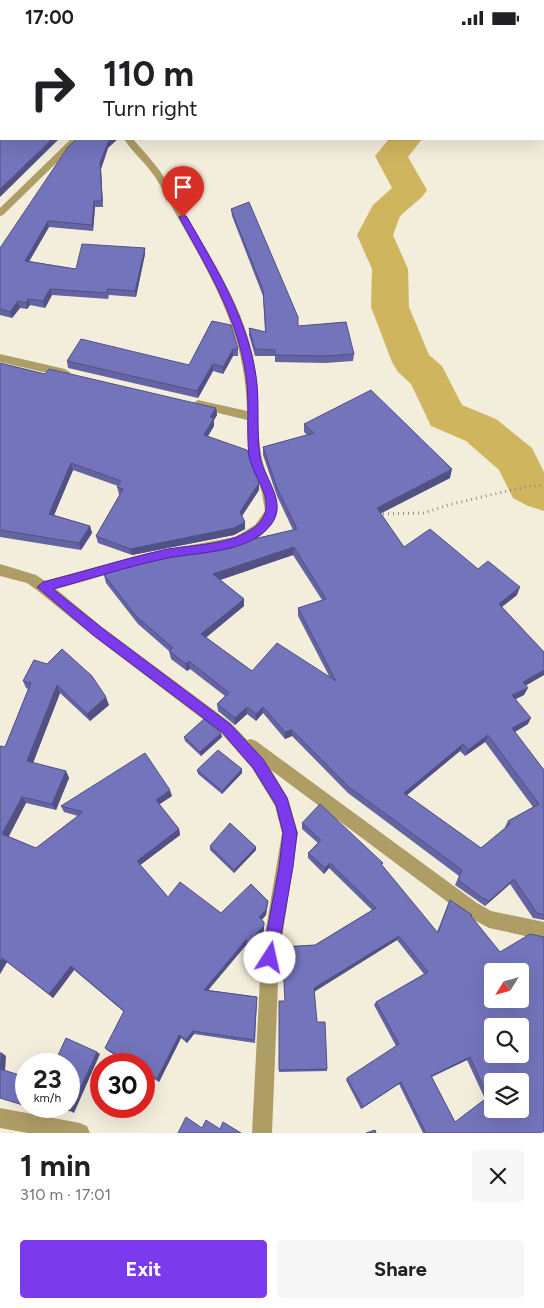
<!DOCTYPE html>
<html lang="en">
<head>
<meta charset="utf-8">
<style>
  body { margin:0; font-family:Figtree,sans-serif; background:#f6f6f6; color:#202124; height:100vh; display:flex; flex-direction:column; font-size:19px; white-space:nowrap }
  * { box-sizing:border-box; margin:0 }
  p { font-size:16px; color:#757577 }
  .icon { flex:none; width:28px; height:28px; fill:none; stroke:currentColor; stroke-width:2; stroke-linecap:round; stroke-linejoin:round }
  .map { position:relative; height:1098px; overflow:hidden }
  .panel { display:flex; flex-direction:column; background:#fff; flex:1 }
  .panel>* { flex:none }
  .top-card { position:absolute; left:0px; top:0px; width:545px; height:105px; box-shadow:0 5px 20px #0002; background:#fff; color:#202124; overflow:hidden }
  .needle { width:32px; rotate:233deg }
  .controls { position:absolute; left:484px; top:928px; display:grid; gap:10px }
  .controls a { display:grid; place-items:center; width:45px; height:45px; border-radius:5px; background:#fff; box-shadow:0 5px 20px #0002; font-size:25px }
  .speed { position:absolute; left:15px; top:1018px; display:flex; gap:10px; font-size:25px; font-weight:700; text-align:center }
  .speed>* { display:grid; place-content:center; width:65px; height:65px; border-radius:50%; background:#fff; box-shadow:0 5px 20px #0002; line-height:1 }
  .speed small { font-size:12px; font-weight:400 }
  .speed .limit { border:8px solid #d22; background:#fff; color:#111 }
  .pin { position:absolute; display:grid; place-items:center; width:42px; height:42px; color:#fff; margin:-51px -21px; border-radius:50% 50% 50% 0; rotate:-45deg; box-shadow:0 0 5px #0007 }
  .pin .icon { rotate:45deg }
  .me { position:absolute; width:55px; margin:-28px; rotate:10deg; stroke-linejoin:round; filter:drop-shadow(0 0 4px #0008) }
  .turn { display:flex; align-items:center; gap:18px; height:105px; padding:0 20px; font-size:22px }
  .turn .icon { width:65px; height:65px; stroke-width:2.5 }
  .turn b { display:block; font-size:35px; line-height:42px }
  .round { display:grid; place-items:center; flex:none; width:52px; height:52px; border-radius:5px; background:#f6f6f6 }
  .summary { display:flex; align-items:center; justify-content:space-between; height:85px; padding:0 20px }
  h1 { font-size:30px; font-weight:700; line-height:38px }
  .primary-button { display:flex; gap:10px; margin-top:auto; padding:10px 20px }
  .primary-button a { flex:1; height:58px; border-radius:5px; background:#7c3aed; color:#fff; font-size:20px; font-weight:700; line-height:58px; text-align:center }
  .primary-button a+a { background:#f6f6f6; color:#202124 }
  .status { display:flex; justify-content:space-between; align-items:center; height:35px; padding:0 25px; background:#fff; direction:ltr }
  .status svg { height:14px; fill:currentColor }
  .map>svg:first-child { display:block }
</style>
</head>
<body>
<div class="status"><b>17:00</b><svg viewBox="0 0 49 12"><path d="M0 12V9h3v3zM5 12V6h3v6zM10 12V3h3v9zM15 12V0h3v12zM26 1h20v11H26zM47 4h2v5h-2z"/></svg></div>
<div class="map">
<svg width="544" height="1098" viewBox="0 0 544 1098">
  <rect width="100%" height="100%" fill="#f3eddc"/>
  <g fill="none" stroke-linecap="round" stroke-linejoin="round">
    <path fill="#d0b55f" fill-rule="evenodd" d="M 160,0 L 191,0 L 192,1 L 161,1 Z
      M 389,104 L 422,104 L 408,122 L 427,155 L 422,162 L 400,181 L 393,200 L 408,234 L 409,272 L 429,320 L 442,331 L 462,370 L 496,384 L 532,413 L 544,437 L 544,476 L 528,471 L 513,463 L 499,435 L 466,406 L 431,391 L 411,349 L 398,337 L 392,327 L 371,272 L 372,234 L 357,200 L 373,170 L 392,153 L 375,121 Z"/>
    <path stroke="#918d81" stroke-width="3" stroke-dasharray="1 4" stroke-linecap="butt" d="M 378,479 L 424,478 L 448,470 L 529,451 L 544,450"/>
    <path fill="#af9d66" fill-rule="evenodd" d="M 71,104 L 81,104 L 3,180 L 0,181 L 0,173 Z
      M 124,104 L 133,104 C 143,116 155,128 164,142 C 176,159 185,179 196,197 C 219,236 243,276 253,321 C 260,354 256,386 261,419 C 265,447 292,470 266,496 C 241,522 181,521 147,529 C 116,536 86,546 56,554 L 102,592 L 231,688 L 247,705 L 251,704 L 256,706 L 477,868 L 491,876 L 544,887 L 544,905 L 489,893 L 465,880 L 271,735 L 288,763 L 298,798 L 279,923 L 272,1098 L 252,1098 L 261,923 L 282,798 L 275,771 L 252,733 L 221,698 L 92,600 L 38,556 L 27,548 L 0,541 L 0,529 L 36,540 L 45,546 L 148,518 L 235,502 L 255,490 L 265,476 L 262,458 L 249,421 L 247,385 L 198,373 L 192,369 L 198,365 L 247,376 C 246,303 216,250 181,188 C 172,173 165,157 155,142 C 146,128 132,117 124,104 Z
      M 0,319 L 65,334 L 71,338 L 65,342 L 0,327 Z
      M 0,1073 L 80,1088 L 87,1091 L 90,1098 L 28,1098 L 0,1093 Z"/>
  </g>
  <path fill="#6464a3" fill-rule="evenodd" d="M 108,113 L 101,134 L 103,172 L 95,172 L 93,196 L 49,192 L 29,226 L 76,234 L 145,213 L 145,219 L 136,262 L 109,260 L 108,264 L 52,260 L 45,273 L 30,270 L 27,274 L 20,273 L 12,283 L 0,280 L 0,213 Z
    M 231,174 L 298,291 L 354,319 L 353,326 L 325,328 L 275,327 L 275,321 L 255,321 L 249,300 L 249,293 L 265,297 L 263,261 L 232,181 Z
    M 212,286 L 238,314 L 238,321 L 233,321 L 223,339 L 213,336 L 198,363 L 68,333 L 67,326 L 189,330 Z
    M 0,328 L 45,339 L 216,373 L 217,380 L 214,385 L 214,391 L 208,401 L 259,448 L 259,455 L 242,481 L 245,494 L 234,500 L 132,520 L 98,508 L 96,501 L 120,460 L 119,459 L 117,452 L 118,451 L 73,435 L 54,480 L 90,491 L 92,498 L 81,515 L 0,502 Z
    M 304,389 L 450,443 L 380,479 L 404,512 L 478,534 L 517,560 L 502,572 L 544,617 L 544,640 L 526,650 L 524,660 L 516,664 L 528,689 L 515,697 L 544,735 L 544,885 L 533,883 L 510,849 L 485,871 L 478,866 L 455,850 L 459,841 L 348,758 L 292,701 L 285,704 L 263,678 L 256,686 L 247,679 L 235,690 L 218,676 L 217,669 L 225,661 L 190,634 L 187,636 L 171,624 L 169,616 L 138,589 L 106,548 L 104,540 L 226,510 L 293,495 L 277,461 L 263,420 L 263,412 L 307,400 L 304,397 ZM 293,520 L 322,565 L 298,573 L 298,581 L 329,641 L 252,636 L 206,602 L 244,571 L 244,564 L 220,545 ZM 485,707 L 533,772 L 508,786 L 505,792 L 505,793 L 481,813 L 407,760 L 460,716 L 465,721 Z
    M 34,625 L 109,670 L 90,686 L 60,658 L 33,728 L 66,736 L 69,743 L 56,775 L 26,768 L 8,801 L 36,813 L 78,781 L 64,777 L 61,771 L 172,761 L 159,769 L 179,794 L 180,800 L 140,830 L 168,862 L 221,878 L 268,866 L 266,880 L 262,885 L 264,887 L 264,896 L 248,912 L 246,910 L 208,955 L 257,962 L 255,1008 L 194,999 L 187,1008 L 181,1003 L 159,1047 L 144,1038 L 144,1029 L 129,1029 L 108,1016 L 105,1013 L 124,977 L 74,935 L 53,963 L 7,927 L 0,939 L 5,712 L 28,654 L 26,653 L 23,646 Z
    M 184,702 L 222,702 L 201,721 L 185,706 Z
    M 197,735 L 242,738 L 222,759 L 198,739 Z
    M 302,788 L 383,828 L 382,830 L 437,897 L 448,869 L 450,865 L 471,882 L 500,917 L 541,1098 L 423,1098 L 399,1049 L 361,1074 L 346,1045 L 347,1043 L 396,1011 L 374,970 L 376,967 L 424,939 L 397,905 L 314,956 L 317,987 L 327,1034 L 327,1036 L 279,1037 L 279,966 L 285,966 L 282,912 L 315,910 L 372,875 L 329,833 L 324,839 L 308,823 L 308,818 L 318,808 L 302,794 ZM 467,1025 L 485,1064 L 455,1087 L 432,1042 Z
    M 210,811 L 256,812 L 256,815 L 234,838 L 210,815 Z"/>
  <path fill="#515184" d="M 52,104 L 59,104 L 0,162 L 0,154 Z
    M 111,104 L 118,104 L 108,113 L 101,134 L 103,172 L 102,166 L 100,128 L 108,107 Z
    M 94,166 L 95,172 L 93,196 L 92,190 Z
    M 48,186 L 49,192 L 26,232 L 25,226 Z
    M 145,213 L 145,219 L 136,262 L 135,256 Z
    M 50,254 L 52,260 L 45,273 L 43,266 Z
    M 28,264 L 30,270 L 27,274 L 26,268 Z
    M 18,266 L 20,273 L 12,283 L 10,277 Z
    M 233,314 L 233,321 L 223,339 L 223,332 Z
    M 213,329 L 213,336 L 198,363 L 197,356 Z
    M 216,373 L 217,380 L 214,385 L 214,391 L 204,407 L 204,400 L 210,382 Z
    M 71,428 L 73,435 L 52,485 L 49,479 Z
    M 452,434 L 450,443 L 375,481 L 377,473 Z
    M 259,448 L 259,455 L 240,484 L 240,477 Z
    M 245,487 L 245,494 L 234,500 L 132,520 L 130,514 Z
    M 90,491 L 92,498 L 81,515 L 79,508 Z
    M 294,512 L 293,520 L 214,547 L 213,539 Z
    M 520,552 L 517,560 L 496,576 L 499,569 Z
    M 244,564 L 244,571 L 202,606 L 201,599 Z
    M 189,626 L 190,634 L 187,636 L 186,629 Z
    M 544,635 L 544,640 L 520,654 L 523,647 Z
    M 57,650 L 60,658 L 31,733 L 27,726 Z
    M 528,653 L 524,660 L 509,667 L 512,660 Z
    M 106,662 L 109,670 L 90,686 L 87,679 Z
    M 247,672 L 247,679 L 235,690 L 235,683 Z
    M 263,672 L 263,678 L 256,686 L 256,679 Z
    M 531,683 L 528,689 L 509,700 L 512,693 Z
    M 292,695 L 292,701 L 285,704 L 285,697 Z
    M 221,698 L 222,702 L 201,721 L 200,717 Z
    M 488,700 L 485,707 L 465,721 L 468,715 Z
    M 463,709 L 460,716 L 402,764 L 404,758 Z
    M 242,734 L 242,738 L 222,759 L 222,756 Z
    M 66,736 L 69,743 L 56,775 L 52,769 Z
    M 170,755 L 172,761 L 157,771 L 156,765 Z
    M 22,762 L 26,768 L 7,805 L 2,799 Z
    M 179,794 L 180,800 L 139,831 L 137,826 Z
    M 256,812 L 256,815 L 234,838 L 234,835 Z
    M 330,828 L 329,833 L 324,839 L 325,833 Z
    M 514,844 L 510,849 L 485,871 L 489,866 Z
    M 268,866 L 266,880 L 259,887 L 259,882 Z
    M 264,887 L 264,896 L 248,912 L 248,907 Z
    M 399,901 L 397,905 L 314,957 L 314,953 Z
    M 246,905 L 246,910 L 205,959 L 204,955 Z
    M 2,923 L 7,927 L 0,939 L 0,927 Z
    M 71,931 L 74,935 L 53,963 L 49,959 Z
    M 193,996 L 194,999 L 187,1008 L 186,1005 Z
    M 179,1000 L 181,1003 L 159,1047 L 157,1044 Z
    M 97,1017 L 100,1019 L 74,1078 L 70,1076 Z
    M 2,1018 L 6,1021 L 5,1037 L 0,1034 Z
    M 470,1022 L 467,1025 L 428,1043 L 431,1041 Z
    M 401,1047 L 399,1049 L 361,1074 L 363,1072 Z
    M 42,1071 L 47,1071 L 45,1077 L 41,1075 Z"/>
  <path fill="#7474bd" stroke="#515184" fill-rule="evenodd" d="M 0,85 L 1,86 L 1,104 L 52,104 L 0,154 Z
    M 77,104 L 111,104 L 108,107 L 100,128 L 102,166 L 94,166 L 92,190 L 48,186 L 25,226 L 76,234 L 82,209 L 145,213 L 135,256 L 107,254 L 107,258 L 50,254 L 43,266 L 28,264 L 26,268 L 18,266 L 10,277 L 0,274 L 0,213 L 68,112 Z
    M 249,167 L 298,282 L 298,291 L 346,287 L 354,319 L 326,321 L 275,320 L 275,315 L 255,314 L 249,293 L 266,297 L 263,255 L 231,174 Z
    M 212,286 L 231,290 L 238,314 L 233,314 L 223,332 L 213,329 L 197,356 L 67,326 L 81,304 L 189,330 Z
    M 0,328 L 45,339 L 49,334 L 216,373 L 210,382 L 214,383 L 204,400 L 247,415 L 259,448 L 240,477 L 245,487 L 234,493 L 130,514 L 96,501 L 123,454 L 117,452 L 121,446 L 71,428 L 49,479 L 90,491 L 79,508 L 0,495 Z
    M 371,355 L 452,434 L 377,473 L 404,512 L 430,494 L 478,534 L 488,526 L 520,552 L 499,569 L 544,617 L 544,635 L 523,647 L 528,653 L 512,660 L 531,683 L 512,693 L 544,735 L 544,880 L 537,878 L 514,844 L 489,866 L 481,862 L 458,845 L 462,835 L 349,752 L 292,695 L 285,697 L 263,672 L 256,679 L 247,672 L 235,683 L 217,669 L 229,658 L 189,626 L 186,629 L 169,616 L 173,613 L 136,581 L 104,540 L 124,528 L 134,526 L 226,510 L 252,500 L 254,504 L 297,494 L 277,453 L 263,412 L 314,398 L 304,389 ZM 294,512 L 326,564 L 298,573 L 336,646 L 277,608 L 252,636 L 201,599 L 244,564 L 213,539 ZM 488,700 L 539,769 L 508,786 L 510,789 L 481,813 L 404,758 L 463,709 L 468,715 Z
    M 62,614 L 92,641 L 106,662 L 87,679 L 57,650 L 27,726 L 66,736 L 52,769 L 22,762 L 2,799 L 36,813 L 83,777 L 61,771 L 145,718 L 170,755 L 156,765 L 179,794 L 137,826 L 168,862 L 180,847 L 221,878 L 251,849 L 268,866 L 266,875 L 259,882 L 264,887 L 264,891 L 248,907 L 246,905 L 204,955 L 257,962 L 254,1005 L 193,996 L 186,1005 L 179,1000 L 157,1044 L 144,1037 L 144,1029 L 131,1029 L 105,1013 L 124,976 L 71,931 L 49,959 L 2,923 L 0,927 L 0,711 L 5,712 L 31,648 L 23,646 L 34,625 L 47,629 Z
    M 204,684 L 221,698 L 200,717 L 184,702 Z
    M 218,715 L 242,734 L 222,756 L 197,735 Z
    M 320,769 L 383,828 L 381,829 L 438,898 L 450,865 L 472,880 L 471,881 L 500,917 L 530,899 L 544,902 L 544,1096 L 541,1098 L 426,1098 L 401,1047 L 363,1072 L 347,1043 L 399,1009 L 376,967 L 428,937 L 399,901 L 314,953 L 317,987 L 325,987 L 327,1034 L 279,1035 L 279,966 L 285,966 L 282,912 L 315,910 L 376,873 L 330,828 L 325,833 L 308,818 L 321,805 L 302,788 ZM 492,936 L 520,936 L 520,964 L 492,964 ZM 492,991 L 520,991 L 520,1019 L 492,1019 ZM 470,1022 L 488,1062 L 455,1087 L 431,1041 ZM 492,1046 L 520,1046 L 520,1074 L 492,1074 Z
    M 230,788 L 256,812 L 234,835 L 210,811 Z
    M 66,1003 L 97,1017 L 70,1076 L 60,1071 L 69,1071 L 69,1029 L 54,1029 Z
    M 0,1018 L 2,1018 L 0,1034 L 26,1042 L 26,1071 L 0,1063 Z
    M 29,1071 L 42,1071 L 41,1075 Z
    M 186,1082 L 202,1093 L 206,1085 L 220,1094 L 223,1087 L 241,1098 L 178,1098 Z
    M 375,1095 L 376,1098 L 366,1098 Z"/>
  <path fill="#7c3aed" stroke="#51269a" d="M 183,180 L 187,182 C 216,233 247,282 256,341 C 260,367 256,395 260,421 C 264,447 294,471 264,497 C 238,519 195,517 163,524 C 126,532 90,544 53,554 L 102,593 L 230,689 L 263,724 L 287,763 L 297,798 L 293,832 L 277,923 L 275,928 L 270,930 L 264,928 L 262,923 L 279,832 L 283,798 L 276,770 L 253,733 L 222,697 L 93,600 L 37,552 L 43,547 C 83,537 123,524 163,515 C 193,509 233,511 257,490 C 280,469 253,443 249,421 C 246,394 250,367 246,341 C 238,283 207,233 179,182 Z"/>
</svg>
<div class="controls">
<a><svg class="needle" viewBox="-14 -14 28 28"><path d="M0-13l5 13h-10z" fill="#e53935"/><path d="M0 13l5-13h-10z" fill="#757577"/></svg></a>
<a><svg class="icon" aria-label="search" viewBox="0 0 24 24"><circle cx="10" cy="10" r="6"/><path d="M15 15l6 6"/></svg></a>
<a><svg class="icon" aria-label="layers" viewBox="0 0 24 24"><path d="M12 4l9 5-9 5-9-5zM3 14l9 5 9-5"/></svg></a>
</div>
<div class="speed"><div>23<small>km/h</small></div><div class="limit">30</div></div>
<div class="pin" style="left:183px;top:182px;background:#d93025"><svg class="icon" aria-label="arrive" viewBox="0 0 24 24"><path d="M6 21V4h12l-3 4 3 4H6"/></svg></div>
<svg class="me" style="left:270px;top:923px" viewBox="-20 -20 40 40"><circle r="19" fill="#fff"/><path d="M0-13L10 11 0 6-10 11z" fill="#7c3aed"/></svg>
<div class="top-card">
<div class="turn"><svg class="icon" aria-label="right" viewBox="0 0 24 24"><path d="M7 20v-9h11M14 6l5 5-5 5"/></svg><div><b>110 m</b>Turn right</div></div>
</div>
</div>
<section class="panel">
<div class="summary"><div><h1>1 min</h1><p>310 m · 17:01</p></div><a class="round"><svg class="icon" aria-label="close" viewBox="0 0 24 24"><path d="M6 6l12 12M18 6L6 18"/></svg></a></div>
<div class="primary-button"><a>Exit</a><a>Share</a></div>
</section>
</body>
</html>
